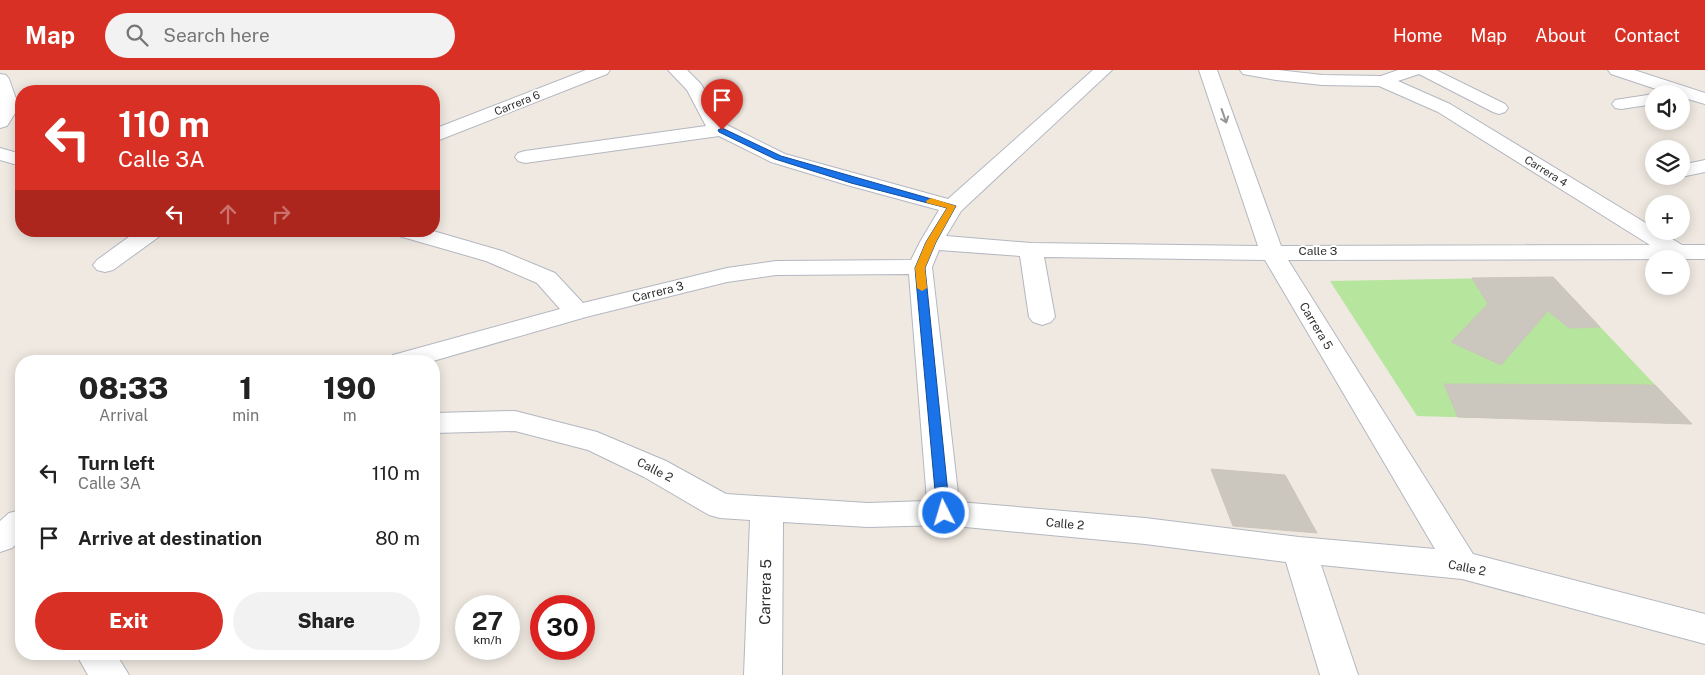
<!DOCTYPE html>
<html lang="en">
<head>
<meta charset="utf-8">
<style>
  body { margin:0; font-family:"Public Sans",sans-serif; background:#f2f2f2; color:#222; height:100vh; display:flex; flex-direction:column; font-size:19px; white-space:nowrap }
  * { box-sizing:border-box; margin:0 }
  p { font-size:16px; color:#767676 }
  .icon { flex:none; width:28px; height:28px; fill:none; stroke:currentColor; stroke-width:2; stroke-linecap:round; stroke-linejoin:round }
  .map { position:relative; flex:1; overflow:hidden }
  .drawer { position:absolute; left:15px; top:285px; width:425px; height:305px; display:flex; flex-direction:column; background:#fff; border-radius:20px; box-shadow:0 2px 12px #0003 }
  .drawer>* { flex:none }
  .guide { position:absolute; left:15px; top:15px; width:425px; height:152px; border-radius:20px; box-shadow:0 2px 12px #0003; background:#d93025; color:#fff; overflow:hidden }
  .tools { position:absolute; left:1645px; top:15px; display:grid; gap:10px }
  .tools a { display:grid; place-items:center; width:45px; height:45px; border-radius:50%; background:#fff; box-shadow:0 2px 12px #0003; font-size:25px }
  .speed { position:absolute; left:455px; top:525px; display:flex; gap:10px; font-size:25px; font-weight:700; text-align:center }
  .speed>* { display:grid; place-content:center; width:65px; height:65px; border-radius:50%; background:#fff; box-shadow:0 2px 12px #0003; line-height:1 }
  .speed small { font-size:12px; font-weight:400 }
  .speed .limit { border:8px solid #d22; background:#fff; color:#111 }
  .pin { position:absolute; display:grid; place-items:center; width:42px; height:42px; color:#fff; margin:-51px -21px; border-radius:50% 50% 50% 0; rotate:-45deg; box-shadow:0 0 5px #0007 }
  .pin .icon { rotate:45deg }
  .me { position:absolute; width:55px; margin:-28px; rotate:355deg; stroke-linejoin:round; filter:drop-shadow(0 0 4px #0008) }
  .turn { display:flex; align-items:center; gap:18px; height:105px; padding:0 20px; font-size:22px }
  .turn .icon { width:65px; height:65px; stroke-width:2.5 }
  .turn b { display:block; font-size:35px; line-height:42px }
  .lanes { display:flex; align-items:center; height:48px; padding:0 20px; background:#0003; justify-content:center; gap:25px; direction:ltr }
  .lanes .off { opacity:.35 }
  .eta { display:flex; justify-content:space-evenly; align-items:center; height:85px; text-align:center }
  .eta b { font-size:30px; font-weight:800; line-height:35px }
  .action { display:flex; gap:10px; margin-top:auto; padding:10px 20px }
  .action a { flex:1; height:58px; border-radius:30px; background:#d93025; color:#fff; font-size:20px; font-weight:800; line-height:58px; text-align:center }
  .action a+a { background:#f2f2f2; color:#222 }
  ul { padding:0; list-style:none }
  li { display:flex; align-items:center; gap:15px; height:65px; padding:0 20px }
  li div { flex:1 }
  li b { display:block; font-size:19px }
  li em { font-style:normal }
  header { display:flex; align-items:center; gap:30px; box-sizing:border-box; height:70px; padding:0 25px; background:#d93025; color:#fff }
  header strong { font-size:24px }
  nav { display:flex; gap:28px; margin-inline-start:auto; font-size:18px }
  .search { width:350px; height:45px; background:#f2f2f2; display:flex; align-items:center; gap:12px; box-sizing:border-box; padding:0 18px; border-radius:28px; color:#767676; font-size:19px }
  .map>svg:first-child { display:block }
</style>
</head>
<body>
<header>
<strong>Map</strong>
<div class="search"><svg class="icon" aria-label="search" viewBox="0 0 24 24"><circle cx="10" cy="10" r="6"/><path d="M15 15l6 6"/></svg>Search here</div>
<nav><a>Home</a><a>Map</a><a>About</a><a>Contact</a></nav>
</header>
<div class="map">
<svg width="1705" height="605" viewBox="0 0 1705 605">
  <rect width="100%" height="100%" fill="#efe9e1"/>
  <path fill="#b6e59e" d="M 1553,207 L 1692,354 L 1417,346 L 1330,211 Z"/>
  <path fill="#cbc7bf" stroke="#cbc5ba" d="M 1553,207 L 1600,257 L 1569,258 L 1548,241 L 1501,295 L 1451,272 L 1488,234 L 1472,208 Z
    M 1444,314 L 1655,315 L 1692,354 L 1458,347 Z
    M 1211,399 L 1285,405 L 1317,463 L 1233,456 Z"/>
  <g fill="none" stroke-linecap="round" stroke-linejoin="round">
    <g stroke="#b4b7c1" stroke-width="2">
      <path id="minor" d="M 586,0 L 610,0 L 607,4 L 434,72 L 434,59 Z
        M 668,0 L 687,0 L 701,14 L 720,49 L 729,56 L 785,84 L 948,129 L 1093,0 L 1112,0 L 961,141 L 946,166 L 1031,173 L 1258,176 L 1199,0 L 1217,0 L 1281,176 L 1650,175 L 1438,42 L 1379,16 L 1322,15 L 1276,10 L 1243,4 L 1240,0 L 1278,0 L 1322,5 L 1381,6 L 1398,0 L 1436,0 L 1505,34 L 1508,38 L 1505,42 L 1499,44 L 1493,42 L 1419,4 L 1398,11 L 1450,34 L 1654,158 L 1654,161 L 1659,161 L 1682,175 L 1705,175 L 1705,189 L 1288,190 L 1473,484 L 1705,544 L 1705,574 L 1462,509 L 1321,495 L 1358,605 L 1320,605 L 1286,492 L 1145,474 L 944,455 L 868,457 L 783,452 L 782,605 L 744,605 L 750,450 L 720,448 L 709,445 L 644,407 L 588,380 L 515,361 L 434,363 L 434,343 L 515,341 L 597,362 L 666,391 L 726,424 L 868,433 L 927,431 L 909,204 L 776,205 L 727,212 L 586,247 L 433,291 L 389,291 L 393,285 L 560,239 L 537,213 L 486,191 L 399,166 L 396,161 L 433,161 L 502,181 L 555,203 L 583,233 L 727,198 L 776,191 L 911,190 L 920,172 L 939,140 L 847,115 L 771,92 L 719,66 L 525,93 L 518,91 L 515,87 L 518,83 L 525,81 L 706,56 L 687,20 ZM 939,180 L 1020,186 L 1029,247 L 1033,252 L 1042,255 L 1051,252 L 1055,247 L 1044,187 L 1265,190 L 1435,479 L 1299,467 L 1145,448 L 959,432 L 932,197 Z
        M 1608,0 L 1634,0 L 1705,23 L 1705,34 L 1681,27 L 1681,24 L 1671,24 L 1611,4 Z
        M 0,4 L 6,5 L 9,9 L 19,37 L 7,56 L 0,58 Z
        M 1654,24 L 1654,34 L 1621,39 L 1615,38 L 1612,34 L 1615,30 Z
        M 0,78 L 21,84 L 21,96 L 0,90 Z
        M 1705,90 L 1705,102 L 1681,107 L 1677,106 L 1681,106 L 1681,95 Z
        M 137,161 L 163,161 L 160,166 L 113,200 L 105,202 L 97,200 L 93,195 L 97,190 Z
        M 21,440 L 21,470 L 12,478 L 0,482 L 0,451 L 9,443 Z
        M 76,584 L 116,584 L 129,605 L 88,605 Z"/>
    </g>
    <use href="#minor" fill="#fff" fill-rule="evenodd"/>
  </g>
  <defs><path id="oneway-shaft" d="M-6 0H5M1.5-3L5.5 0L1.5 3" fill="none" stroke-width="1.6" stroke-linecap="round" stroke-linejoin="round" transform="scale(1.25)"/></defs>
  <use stroke="#969696" href="#oneway-shaft" transform="translate(1224 46) rotate(71)"/>
  <path fill="#1a73e8" stroke="#114b97" d="M 722,58 L 781,86 L 956,136 L 936,172 L 925,198 L 950,443 L 948,447 L 939,447 L 937,443 L 915,198 L 926,172 L 947,138 L 851,113 L 775,89 L 719,62 L 718,60 Z"/>
  <path fill="#f59e0b" d="M 931,128 L 956,136 L 936,172 L 925,198 L 927,218 L 922,221 L 917,218 L 915,198 L 926,172 L 947,138 L 927,133 L 926,131 Z"/>
  <g text-anchor="middle" dominant-baseline="central" stroke-width="4" stroke-linejoin="round" paint-order="stroke">
    <g font-size="11" fill="#2e2e2e" stroke="#fff">
      <text transform="translate(517 33) rotate(-22)">Carrera 6</text>
      <text transform="translate(1546 101) rotate(32)">Carrera 4</text>
    </g>
    <g font-size="12" fill="#2e2e2e" stroke="#fff">
      <text x="1318" y="181">Calle 3</text>
      <text transform="translate(658 222) rotate(-14)">Carrera 3</text>
      <text transform="translate(1316 256) rotate(59)">Carrera 5</text>
      <text transform="translate(655 400) rotate(27)">Calle 2</text>
      <text transform="translate(1065 454) rotate(5)">Calle 2</text>
      <text transform="translate(1467 498) rotate(11)">Calle 2</text>
    </g>
    <g font-size="15" fill="#2e2e2e" stroke="#fff">
      <text transform="translate(765 522) rotate(-89)">Carrera 5</text>
    </g>
  </g>
</svg>
<div class="tools">
<a><svg class="icon" aria-label="sound" viewBox="0 0 24 24"><path d="M4 9h4l5-4v14l-5-4H4zM17 9q2 3 0 6"/></svg></a>
<a><svg class="icon" aria-label="layers" viewBox="0 0 24 24"><path d="M12 4l9 5-9 5-9-5zM3 14l9 5 9-5"/></svg></a>
<a>+</a>
<a>−</a>
</div>
<div class="speed"><div>27<small>km/h</small></div><div class="limit">30</div></div>
<div class="pin" style="left:722px;top:60px;background:#d93025"><svg class="icon" aria-label="arrive" viewBox="0 0 24 24"><path d="M6 21V4h12l-3 4 3 4H6"/></svg></div>
<svg class="me" style="left:944px;top:443px" viewBox="-20 -20 40 40"><circle r="17" fill="#1a73e8" stroke="#fff" stroke-width="3"/><path d="M0-11L8 9 0 5-8 9z" fill="#fff"/></svg>
<div class="guide">
<div class="turn"><svg class="icon" aria-label="left" viewBox="0 0 24 24"><path d="M17 20v-9H6M10 6l-5 5 5 5"/></svg><div><b>110 m</b>Calle 3A</div></div>
<div class="lanes"><svg class="icon" aria-label="left" viewBox="0 0 24 24"><path d="M17 20v-9H6M10 6l-5 5 5 5"/></svg><svg class="icon off" aria-label="ahead" viewBox="0 0 24 24"><path d="M12 20V5M6 11l6-6 6 6"/></svg><svg class="icon off" aria-label="right" viewBox="0 0 24 24"><path d="M7 20v-9h11M14 6l5 5-5 5"/></svg></div>
</div>
<section class="drawer">
<div class="eta">
<div><b>08:33</b><p>Arrival</p></div>
<div><b>1</b><p>min</p></div>
<div><b>190</b><p>m</p></div>
</div>
<ul>
<li><svg class="icon" aria-label="left" viewBox="0 0 24 24"><path d="M17 20v-9H6M10 6l-5 5 5 5"/></svg><div><b>Turn left</b><p>Calle 3A</p></div><em>110 m</em></li>
<li><svg class="icon" aria-label="arrive" viewBox="0 0 24 24"><path d="M6 21V4h12l-3 4 3 4H6"/></svg><div><b>Arrive at destination</b></div><em>80 m</em></li>
</ul>
<div class="action"><a>Exit</a><a>Share</a></div>
</section>
</div>
</body>
</html>
